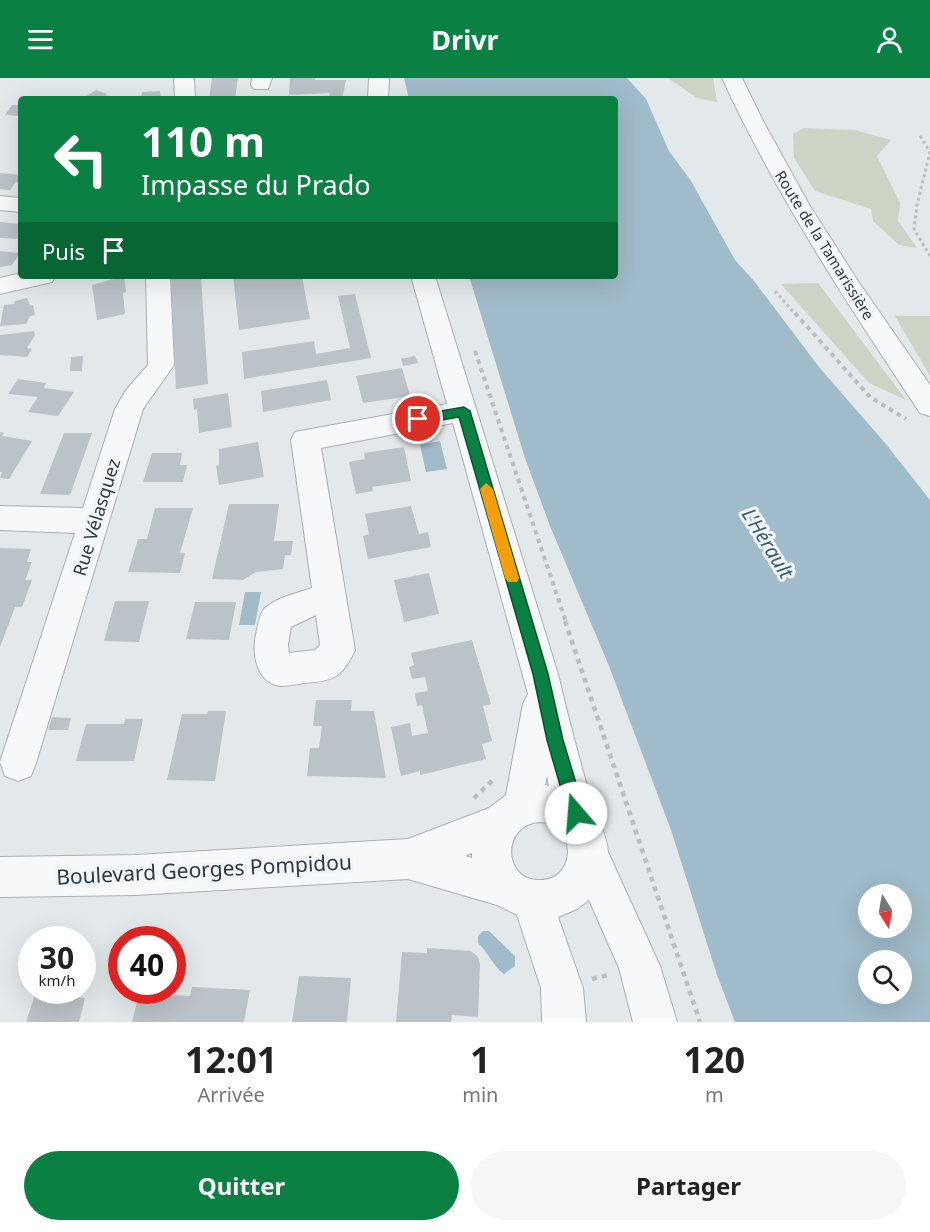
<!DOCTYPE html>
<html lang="fr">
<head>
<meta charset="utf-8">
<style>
  body { margin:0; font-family:"Noto Sans",sans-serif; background:#f6f6f6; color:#222; height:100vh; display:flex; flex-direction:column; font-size:22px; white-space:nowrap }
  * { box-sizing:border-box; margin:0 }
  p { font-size:20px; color:#767676 }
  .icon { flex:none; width:33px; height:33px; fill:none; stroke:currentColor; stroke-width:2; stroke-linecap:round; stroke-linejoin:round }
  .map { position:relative; height:944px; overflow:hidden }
  .panel { display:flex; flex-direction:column; background:#fff; flex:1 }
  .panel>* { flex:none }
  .top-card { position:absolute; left:18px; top:18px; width:600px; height:183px; border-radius:6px; box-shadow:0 6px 24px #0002; background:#0b8043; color:#fff; overflow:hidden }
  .needle { width:39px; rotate:169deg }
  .tools { position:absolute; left:858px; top:806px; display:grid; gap:12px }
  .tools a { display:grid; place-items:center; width:54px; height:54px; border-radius:50%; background:#fff; box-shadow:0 6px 24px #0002; font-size:30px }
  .speed { position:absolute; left:18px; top:848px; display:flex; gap:12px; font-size:30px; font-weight:700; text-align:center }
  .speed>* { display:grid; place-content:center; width:78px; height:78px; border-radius:50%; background:#fff; box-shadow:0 6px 24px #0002; line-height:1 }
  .speed small { font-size:15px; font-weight:400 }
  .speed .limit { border:9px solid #d22; background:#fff; color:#111 }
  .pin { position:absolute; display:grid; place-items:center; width:51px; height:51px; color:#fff; margin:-26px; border:3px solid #fff; border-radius:50%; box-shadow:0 2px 6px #0007 }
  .me { position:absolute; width:66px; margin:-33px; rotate:342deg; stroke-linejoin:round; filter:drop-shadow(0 0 4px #0008) }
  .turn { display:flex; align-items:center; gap:21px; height:126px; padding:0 24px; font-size:27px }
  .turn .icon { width:78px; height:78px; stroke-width:2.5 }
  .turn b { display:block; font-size:42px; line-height:51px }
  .then { display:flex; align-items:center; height:57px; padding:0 24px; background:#0003; gap:12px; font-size:22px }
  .eta { display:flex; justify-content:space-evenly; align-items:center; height:102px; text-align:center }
  .eta b { font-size:36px; font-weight:700; line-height:42px }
  .action { display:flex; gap:12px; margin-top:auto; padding:12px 24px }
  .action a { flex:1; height:69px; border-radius:36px; background:#0b8043; color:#fff; font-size:24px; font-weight:700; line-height:69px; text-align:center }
  .action a+a { background:#f6f6f6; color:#222 }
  header { display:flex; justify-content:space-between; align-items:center; height:78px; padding:0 24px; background:#0b8043; color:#fff; font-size:27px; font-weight:700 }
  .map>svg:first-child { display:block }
</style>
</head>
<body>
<header><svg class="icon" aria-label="menu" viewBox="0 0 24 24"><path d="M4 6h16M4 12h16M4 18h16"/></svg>Drivr<svg class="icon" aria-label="person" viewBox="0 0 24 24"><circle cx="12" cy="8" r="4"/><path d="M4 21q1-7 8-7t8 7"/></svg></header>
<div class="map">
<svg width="930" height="944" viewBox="0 0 930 944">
  <rect width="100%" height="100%" fill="#e3e8eb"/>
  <path fill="#cbd4c5" d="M 668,0 L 713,0 L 717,24 L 697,20 Z
    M 804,50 L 855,52 L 891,62 L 877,78 L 900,125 L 898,143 L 917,170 L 899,167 L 873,143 L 871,131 L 815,113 L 794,80 L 793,56 Z
    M 818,205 L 906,322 L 869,305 L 781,206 Z
    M 895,238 L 930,238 L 930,298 Z"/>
  <path fill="#a0bbc9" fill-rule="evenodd" d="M 404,0 L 627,0 L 646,21 L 669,73 L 691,103 L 735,182 L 754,203 L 819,289 L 885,365 L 930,422 L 930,944 L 735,944 L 717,897 L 671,752 L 609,588 L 550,448 L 525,380 L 469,198 L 615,198 L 615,21 L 409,21 ZM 868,816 L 902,816 L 902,849 L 868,849 ZM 868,882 L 902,882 L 902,915 L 868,915 Z
    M 440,363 L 447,391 L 426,394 L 420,367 Z
    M 245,514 L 261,514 L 255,547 L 239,547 Z
    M 483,853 L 489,853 L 515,878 L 515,888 L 504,896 C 495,891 488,874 478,865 L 478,858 Z"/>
  <path fill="#bbc2c8" d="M 212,0 L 238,0 L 235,21 L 209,21 Z
    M 290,0 L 315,0 L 315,2 L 346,2 L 342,21 L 328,21 L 330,15 L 289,17 Z
    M 96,12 L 107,16 L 105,17 L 117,21 L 82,21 Z
    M 160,13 L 161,21 L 141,21 L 142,14 Z
    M 12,27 L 21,27 L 21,38 L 5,37 Z
    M 0,95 L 21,97 L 21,104 L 16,104 L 10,112 L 0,111 Z
    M 0,144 L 21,146 L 21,161 L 0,160 Z
    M 0,173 L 20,175 L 12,187 L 0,189 Z
    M 124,198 L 126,214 L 123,215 L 125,236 L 97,242 L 92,207 Z
    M 171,198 L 201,198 L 208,306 L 176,311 Z
    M 233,198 L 302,198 L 310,241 L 239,252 Z
    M 355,216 L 371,280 L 244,301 L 242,274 L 314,263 L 316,276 L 350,270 L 338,218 Z
    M 27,220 L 30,227 L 27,228 L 33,227 L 35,237 L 30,238 L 26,246 L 0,248 L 4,227 L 14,226 L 15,223 Z
    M 34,253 L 35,257 L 27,270 L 32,271 L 27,279 L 0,277 L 0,257 Z
    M 83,278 L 82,293 L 70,293 L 71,279 Z
    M 415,278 L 418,285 L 403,288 L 401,281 Z
    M 402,290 L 410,318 L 363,325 L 356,298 Z
    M 18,301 L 46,305 L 44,310 L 74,314 L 58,338 L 28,334 L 38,319 L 8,316 Z
    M 327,302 L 331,322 L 263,334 L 261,313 Z
    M 228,315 L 232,349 L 199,355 L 197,331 L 194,332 L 193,321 Z
    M 0,354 L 4,355 L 2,358 L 32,363 L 9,401 L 0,400 L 2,394 L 0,394 Z
    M 64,355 L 92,355 L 70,417 L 40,416 Z
    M 258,364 L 264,399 L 219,407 L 216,388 L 219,387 L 219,371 Z
    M 404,369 L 411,403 L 372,409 L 373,413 L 356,416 L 349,384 L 365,381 L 364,375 Z
    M 152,375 L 182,375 L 180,387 L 187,387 L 183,404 L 143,404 Z
    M 229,426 L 279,426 L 274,463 L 293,463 L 291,477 L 285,477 L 283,491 L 256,494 L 243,502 L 212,501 Z
    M 411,428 L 419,456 L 428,454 L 431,469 L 368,481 L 363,458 L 369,456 L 365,436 Z
    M 155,430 L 193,430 L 180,475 L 185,475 L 180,495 L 128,494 L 138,461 L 147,461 Z
    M 0,470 L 31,471 L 27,484 L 32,484 L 25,502 L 32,502 L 22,529 L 15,529 L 0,569 Z
    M 429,495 L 439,536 L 404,544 L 394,502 Z
    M 115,523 L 149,523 L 139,564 L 104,563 Z
    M 195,524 L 236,524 L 229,562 L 186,561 Z
    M 472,562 L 491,626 L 483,628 L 492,663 L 482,666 L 486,681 L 420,697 L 420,693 L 401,698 L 391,649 L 410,645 L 412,658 L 428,655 L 422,627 L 417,628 L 415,615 L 428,613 L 425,599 L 412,601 L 409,589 L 414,587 L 411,575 Z
    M 316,622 L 352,622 L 351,633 L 374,633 L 386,700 L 307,698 L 310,670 L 319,670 L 322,648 L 313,648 Z
    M 208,633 L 226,633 L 215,703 L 167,702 L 182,636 L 207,636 Z
    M 52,639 L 71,640 L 68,652 L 48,652 Z
    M 125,641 L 143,641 L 134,683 L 76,683 L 86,646 L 124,646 Z
    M 427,870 L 471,873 L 478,879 L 480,887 L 478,939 L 452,937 L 451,944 L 396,944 L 402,874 L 427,875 Z
    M 299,898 L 351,900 L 347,944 L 292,944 Z
    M 192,909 L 250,912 L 244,944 L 132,944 L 139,916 L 190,918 Z
    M 35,917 L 85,920 L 79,944 L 26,944 Z"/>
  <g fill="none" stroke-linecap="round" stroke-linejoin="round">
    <g stroke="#a8b0b5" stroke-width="2">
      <path id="minor" d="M 174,0 L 194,0 L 195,21 L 175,21 Z
        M 252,0 L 272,0 L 268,11 L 254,11 L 251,7 Z
        M 369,0 L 389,0 L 388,21 L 368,21 Z
        M 722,0 L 742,0 L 763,43 L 810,128 L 858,203 L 930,307 L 930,338 L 920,335 C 848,227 777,119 722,0 Z
        M 0,118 L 21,120 L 21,134 L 0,132 Z
        M 21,195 L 21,198 L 55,198 L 52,204 L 0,216 L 0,200 Z
        M 146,198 L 170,198 L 174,287 L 143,331 L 36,685 L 31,698 L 18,703 L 5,698 L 0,684 L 75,455 L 0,452 L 0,428 L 83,430 L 115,331 L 126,312 L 148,287 Z
        M 411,198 L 435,198 L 558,596 C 568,639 579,680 591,722 C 596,739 607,756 608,774 L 660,888 L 677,944 L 633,944 L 619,890 L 589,822 L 577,831 L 558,839 L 583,910 L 586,944 L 542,944 L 541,910 L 517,837 L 497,827 L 408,801 L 135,817 L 0,819 L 0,779 L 135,777 L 408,761 L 489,730 L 506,717 L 523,626 L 528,616 L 453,345 L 321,370 L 355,572 C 351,581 345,592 336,598 C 327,604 314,604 304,605 C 297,606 288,608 281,608 C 256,605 252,576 256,556 C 258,548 259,536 265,530 C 277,519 298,515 312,510 L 291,362 L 295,354 L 447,326 ZM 316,537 L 320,567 L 315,572 L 289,575 L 288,566 L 291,549 ZM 547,698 L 549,708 L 545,707 ZM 540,744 C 578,746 577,804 538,802 C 502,801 502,746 540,744 ZM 472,775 L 472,780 L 465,778 Z"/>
    </g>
    <path stroke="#b9bec2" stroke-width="3" stroke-dasharray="3 3" stroke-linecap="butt" d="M 920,58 L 930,74 L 917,127 L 914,151 L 930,178
      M 775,213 L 796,237"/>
    <path stroke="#b9bec2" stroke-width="4" stroke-dasharray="4.5 4.5" stroke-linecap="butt" d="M 795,235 L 870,319 L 906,341
      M 475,273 L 566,544"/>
    <path stroke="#b9bec2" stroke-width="4.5" stroke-dasharray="5 5" stroke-linecap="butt" d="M 565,543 L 700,944
      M 474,720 L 495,700
      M 592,901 L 608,897"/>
    <use href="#minor" fill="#f6f8f9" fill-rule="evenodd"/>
  </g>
  <path fill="#0b8043" stroke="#07532c" stroke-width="1.5" d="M 464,329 L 470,333 L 548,596 L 563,662 L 585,735 L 582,741 L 576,744 L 570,741 L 568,735 L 547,662 L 533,596 L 459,339 L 418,346 L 412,341 L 418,337 Z"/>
  <path fill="#f59e0b" d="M 486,405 L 493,411 L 519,500 L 517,504 L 508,504 L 505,500 L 480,411 Z"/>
  <g text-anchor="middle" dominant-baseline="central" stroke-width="6" stroke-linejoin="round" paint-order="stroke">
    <g font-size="15" fill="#2c3843" stroke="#f3f6f8">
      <text transform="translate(825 167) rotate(58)">Route de la Tamarissière</text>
    </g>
    <g font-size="18" fill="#2c3843" stroke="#f3f6f8">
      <text transform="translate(96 439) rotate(-73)">Rue Vélasquez</text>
    </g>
    <g font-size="20" font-style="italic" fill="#375d75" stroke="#f3f6f8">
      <text transform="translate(768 465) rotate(58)">L'Hérault</text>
    </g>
    <g font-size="21" fill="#2c3843" stroke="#f3f6f8">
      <text transform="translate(204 791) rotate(-3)">Boulevard Georges Pompidou</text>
    </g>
  </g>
</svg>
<div class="tools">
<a><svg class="needle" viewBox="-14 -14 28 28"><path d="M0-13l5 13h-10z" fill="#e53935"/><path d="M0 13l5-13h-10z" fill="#767676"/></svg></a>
<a><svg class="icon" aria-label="search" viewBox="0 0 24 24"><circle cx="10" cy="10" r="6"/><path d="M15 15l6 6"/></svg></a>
</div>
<div class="speed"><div>30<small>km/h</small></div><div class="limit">40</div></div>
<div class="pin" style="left:418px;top:341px;background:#d93025"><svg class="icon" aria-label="arrive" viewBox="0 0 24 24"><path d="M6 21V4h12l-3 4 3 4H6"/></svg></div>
<svg class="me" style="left:576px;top:735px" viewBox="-20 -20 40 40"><circle r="19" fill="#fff"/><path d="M0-13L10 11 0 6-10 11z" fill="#0b8043"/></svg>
<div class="top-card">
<div class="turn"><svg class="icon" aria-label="left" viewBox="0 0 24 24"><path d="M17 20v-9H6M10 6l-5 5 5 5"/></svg><div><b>110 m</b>Impasse du Prado</div></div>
<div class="then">Puis<svg class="icon" aria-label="arrive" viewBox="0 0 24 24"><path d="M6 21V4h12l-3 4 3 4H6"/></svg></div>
</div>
</div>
<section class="panel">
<div class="eta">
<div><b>12:01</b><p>Arrivée</p></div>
<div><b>1</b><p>min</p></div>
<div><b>120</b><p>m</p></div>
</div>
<div class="action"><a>Quitter</a><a>Partager</a></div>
</section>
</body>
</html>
